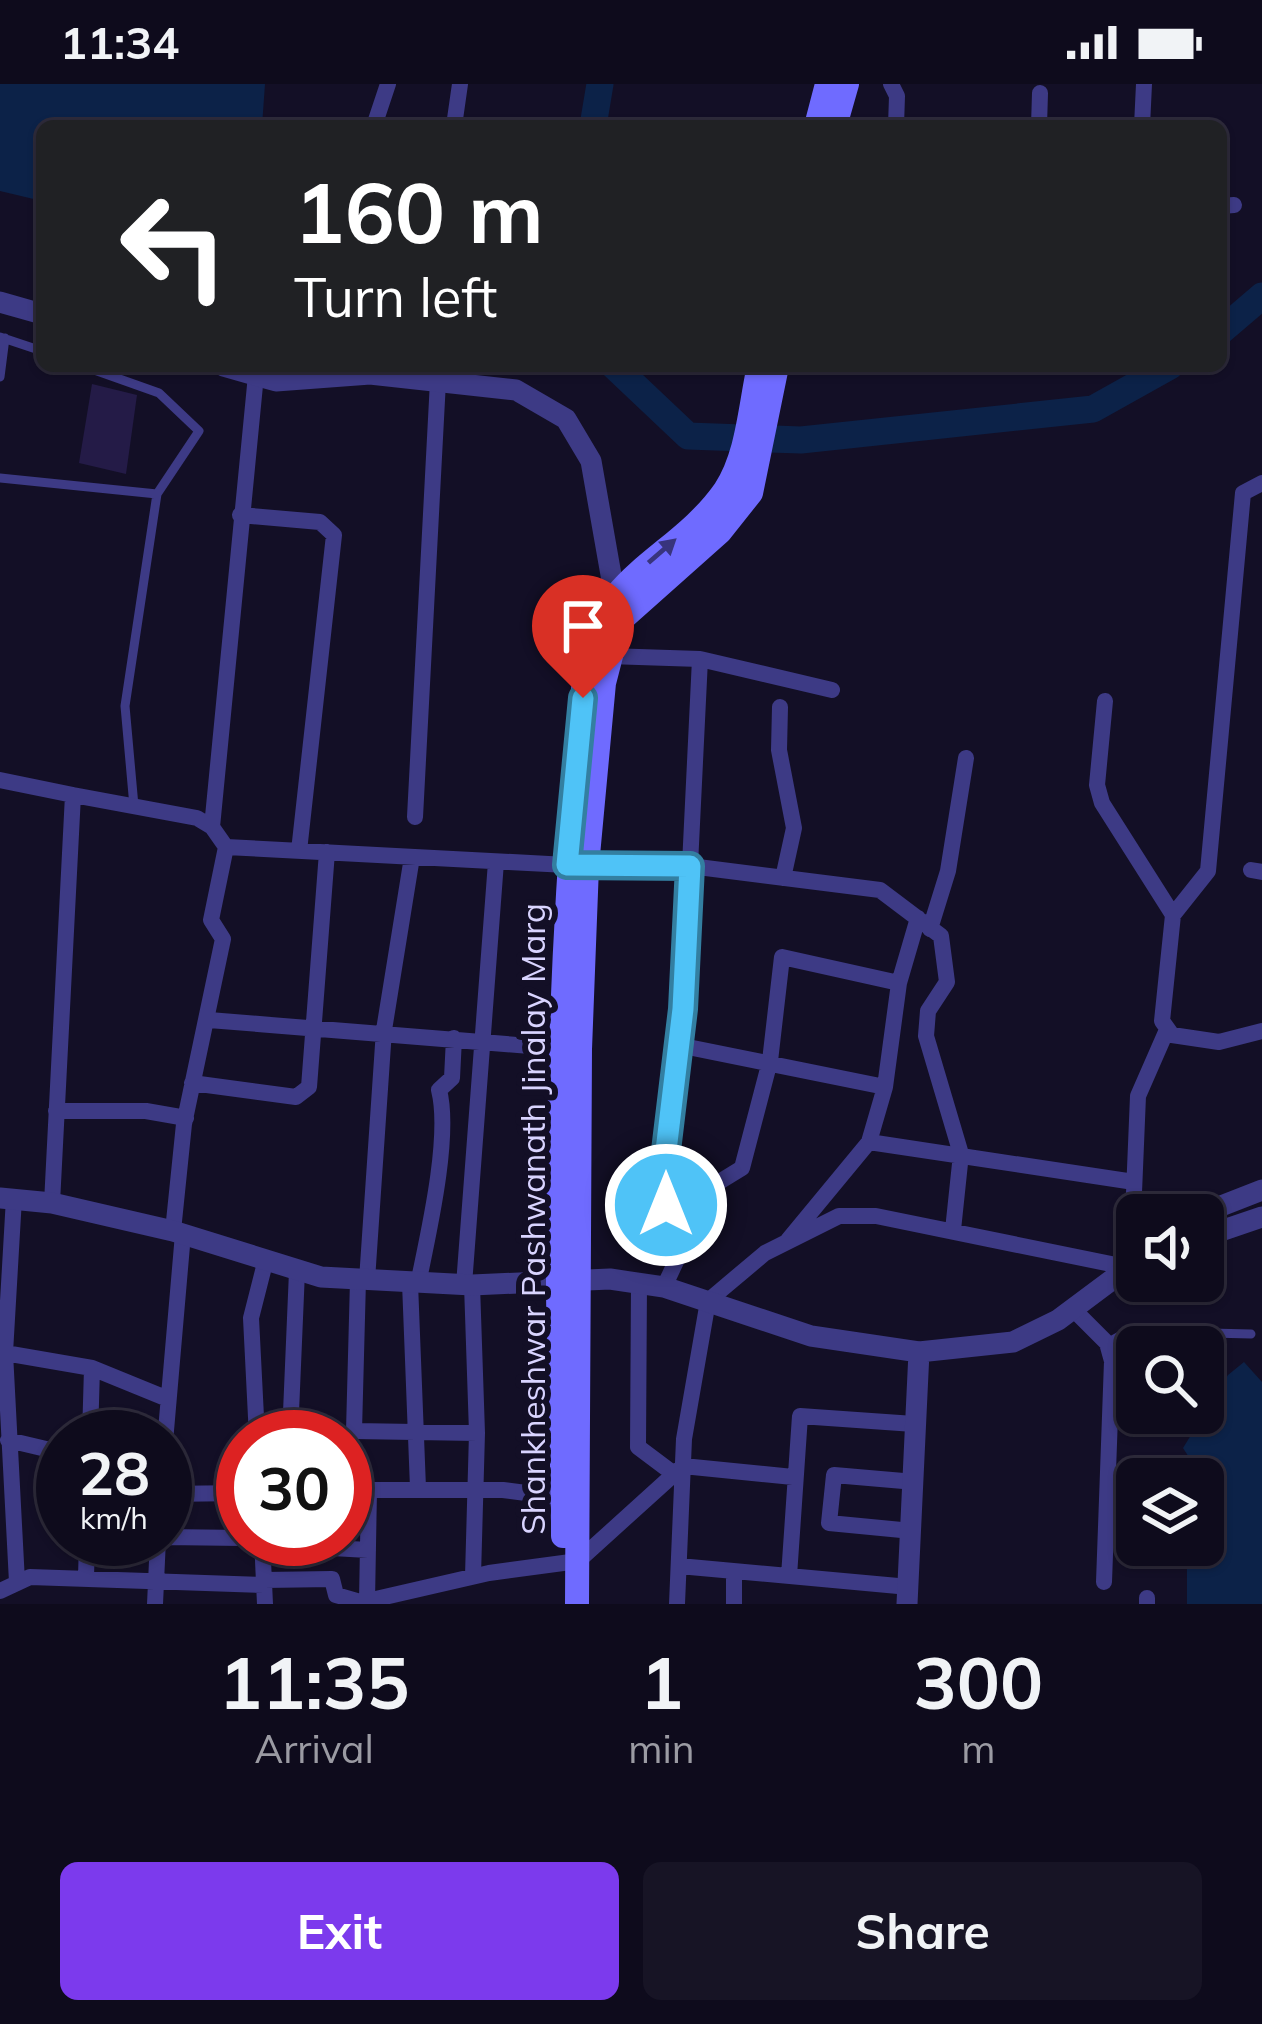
<!DOCTYPE html>
<html lang="en">
<head>
<meta charset="utf-8">
<style>
  body { margin:0; font-family:Mulish,sans-serif; background:#171425; color:#f1f3f6; height:100vh; display:flex; flex-direction:column; font-size:45px; white-space:nowrap }
  * { box-sizing:border-box; margin:0 }
  p { font-size:39px; color:#9b9ba3 }
  .icon { flex:none; width:66px; height:66px; fill:none; stroke:currentColor; stroke-width:2; stroke-linecap:round; stroke-linejoin:round }
  .map { position:relative; height:1520px; overflow:hidden }
  .side { display:flex; flex-direction:column; background:#0e0b1c; flex:1 }
  .side>* { flex:none }
  .top-card { position:absolute; left:36px; top:36px; width:1191px; height:252px; border-radius:18px; box-shadow:0 3px 9px #0004,0 0 0 3px #2e2b3b; background:#202124; color:#fff; overflow:hidden }
  .controls { position:absolute; left:1116px; top:1110px; display:grid; gap:24px }
  .controls a { display:grid; place-items:center; width:108px; height:108px; border-radius:18px; background:#0e0b1c; box-shadow:0 3px 9px #0004,0 0 0 3px #2e2b3b; font-size:60px }
  .speed { position:absolute; left:36px; top:1326px; display:flex; gap:24px; font-size:60px; font-weight:700; text-align:center }
  .speed>* { display:grid; place-content:center; width:156px; height:156px; border-radius:50%; background:#0e0b1c; box-shadow:0 3px 9px #0004,0 0 0 3px #2e2b3b; line-height:1 }
  .speed small { font-size:30px; font-weight:400 }
  .speed .limit { border:18px solid #d22; background:#fff; color:#111 }
  .pin { position:absolute; display:grid; place-items:center; width:102px; height:102px; color:#fff; margin:-123px -51px; border-radius:50% 50% 50% 0; rotate:-45deg; box-shadow:0 0 12px #0007 }
  .pin .icon { rotate:45deg }
  .me { position:absolute; width:132px; margin:-66px; rotate:0deg; stroke-linejoin:round; filter:drop-shadow(0 0 9px #0008) }
  .turn { display:flex; align-items:center; gap:42px; height:252px; padding:0 60px; font-size:54px }
  .turn .icon { width:156px; height:156px; stroke-width:2.5 }
  .turn b { display:block; font-size:84px; line-height:102px }
  .eta { display:flex; justify-content:space-evenly; align-items:center; height:204px; text-align:center }
  .eta b { font-size:72px; font-weight:700; line-height:84px }
  .button { display:flex; gap:24px; margin-top:auto; padding:24px 60px }
  .button a { flex:1; height:138px; border-radius:18px; background:#7c3aed; color:#fff; font-size:48px; font-weight:700; line-height:138px; text-align:center }
  .button a+a { background:#171425; color:#f1f3f6 }
  .status { display:flex; justify-content:space-between; align-items:center; height:84px; padding:0 60px; background:#0e0b1c; direction:ltr }
  .status svg { height:33px; fill:currentColor }
  .map>svg:first-child { display:block }
</style>
</head>
<body>
<div class="status"><b>11:34</b><svg viewBox="0 0 49 12"><path d="M0 12V9h3v3zM5 12V6h3v6zM10 12V3h3v9zM15 12V0h3v12zM26 1h20v11H26zM47 4h2v5h-2z"/></svg></div>
<div class="map">
<svg width="1262" height="1520" viewBox="0 0 1262 1520">
  <rect width="100%" height="100%" fill="#130f26"/>
  <path fill="#0c2248" d="M 0,0 L 265,0 L 262,42 L 42,42 L 42,117 L 0,107 Z
    M 1244,1278 L 1262,1298 L 1262,1520 L 1187,1520 L 1187,1461 L 1203,1461 L 1203,1395 L 1183,1364 L 1228,1291 Z"/>
  <g fill="none" stroke-linecap="round" stroke-linejoin="round">
    <path stroke="#0c2248" stroke-width="27" d="M 593,42 L 600,0
      M 1221,247 L 1262,212
      M 614,282 L 688,352 L 801,356 L 1093,325 L 1170,282"/>
  </g>
  <path fill="#241b47" d="M 92,300 L 137,311 L 126,390 L 79,379 Z"/>
  <g fill="none" stroke-linecap="round" stroke-linejoin="round">
    <path stroke="#3d3a85" stroke-width="9" d="M 0,253 L 42,267
      M 83,282 L 159,309 L 199,347 L 157,410
      M 0,293 L 5,254
      M 0,394 L 157,410 L 125,622 L 134,722
      M 1107,1259 L 1129,1247 L 1251,1250"/>
    <path stroke="#3d3a85" stroke-width="16" d="M 891,0 L 897,12 L 896,42
      M 374,42 L 388,0
      M 454,42 L 460,0
      M 1039,42 L 1040,9
      M 1142,42 L 1144,0
      M 1221,122 L 1234,121
      M 1262,399 L 1243,409 L 1208,787 L 1173,831 L 1162,937 L 1172,951 L 1219,958 L 1262,947
      M 240,431 L 320,438 L 334,451 L 299,767
      M 608,572 L 700,575 L 832,606
      M 1105,617 L 1097,701 L 1102,719 L 1173,831
      M 780,623 L 779,666 L 794,744 L 783,794
      M 0,696 L 73,711
      M 415,733 L 438,297
      M 212,743 L 256,291
      M 226,763 L 567,781 L 690,782 L 880,806 L 941,852 L 947,898 L 928,927 L 926,952 L 961,1070 L 953,1146
      M 1251,786 L 1262,788
      M 930,845 L 948,787 L 966,674
      M 209,936 L 567,965
      M 678,961 L 885,1003
      M 192,999 L 296,1013 L 309,1003 L 327,768
      M 56,1027 L 146,1027 L 186,1034
      M 869,1058 L 1134,1098
      M 14,1114 L 5,1269 L 17,1498
      M 52,1119 L 73,711 L 197,734 L 212,743 L 226,763 L 211,836 L 223,855 L 184,1040 L 173,1147
      M 691,1144 L 666,1121 L 661,1099 L 683,925 L 700,575
      M 788,1156 L 869,1058 L 885,1003 L 899,899 L 918,834
      M 1131,1181 L 1138,1012 L 1166,948
      M 358,1196 L 354,1347 L 477,1349 L 473,1492
      M 367,1196 L 384,946 L 412,773
      M 410,1199 L 418,1404
      M 639,1199 L 638,1363 L 674,1390
      M 418,1200 C 428,1151 451,1053 439,1006 L 452,994 L 454,954
      M 464,1201 L 496,778
      M 472,1201 L 477,1349
      M 664,1203 L 711,1103 L 742,1084 L 770,977 L 782,873 L 899,899
      M 1073,1225 L 1107,1259 L 1112,1277 L 1104,1498
      M 5,1269 L 92,1284 L 168,1315
      M 290,1352 L 297,1187
      M 90,1353 L 92,1284
      M 257,1353 L 251,1234 L 265,1179
      M 8,1356 L 63,1369
      M 165,1358 L 183,1150
      M 345,1406 L 503,1406 L 572,1415
      M 369,1406 L 367,1517 L 489,1489 L 578,1477 L 683,1382 L 793,1393
      M 165,1410 L 243,1409
      M 912,1447 L 829,1439 L 834,1391 L 915,1398
      M 165,1453 L 243,1454
      M 262,1455 L 265,1520
      M 262,1460 L 368,1466
      M 679,1482 L 909,1503
      M 789,1492 L 800,1332 L 914,1340
      M 86,1494 L 87,1455
      M 264,1496 L 332,1495 L 336,1511 L 367,1520
      M 0,1507 L 30,1493 L 264,1501
      M 155,1520 L 158,1455
      M 677,1520 L 684,1355 L 708,1217 L 765,1169 L 839,1132 L 876,1132 L 1126,1183
      M 734,1520 L 734,1487
      M 1147,1520 L 1147,1514"/>
    <path stroke="#3d3a85" stroke-width="21" d="M 0,218 L 42,230
      M 223,282 L 276,297 L 370,290 L 516,306 L 566,335 L 591,377 L 617,525
      M 0,1114 L 52,1119 L 173,1147 L 321,1193 L 472,1201 L 610,1195 L 664,1203 L 811,1252 L 919,1268 L 1013,1258 L 1058,1236 L 1137,1177
      M 1198,1131 L 1262,1106
      M 1203,1153 L 1262,1133
      M 907,1520 L 919,1268"/>
    <path stroke="#6f6bff" stroke-width="24" d="M 816,42 L 827,0
      M 835,42 L 847,0
      M 563,1452 C 563,1366 558,1281 558,1195 C 556,987 567,779 586,572 C 606,487 679,472 725,406 C 748,371 750,322 759,282
      M 577,1520 L 580,965 L 587,782 L 604,599 L 620,537 L 720,448 L 751,409 L 777,282"/>
  </g>
  <defs><path id="oneway-solid" d="M-6-.8H1V-3.2L6.5 0L1 3.2V.8H-6Z" transform="scale(3)"/></defs>
  <use fill="#38347d" href="#oneway-solid" transform="translate(662 467) rotate(-41)"/>
  <g fill="none" stroke-linecap="round" stroke-linejoin="round">
    <g stroke="#337fa1" stroke-width="30">
      <path id="route" d="M 583,614 L 567,781 L 690,782 L 683,925 L 662,1100 L 666,1121"/>
    </g>
    <use href="#route" stroke="#4fc3f7" stroke-width="21"/>
  </g>
  <g text-anchor="middle" dominant-baseline="central" stroke-width="12" stroke-linejoin="round" paint-order="stroke">
    <g font-size="33" fill="#d9d4ff" stroke="#130f26">
      <text transform="translate(532 1135) rotate(-90)">Shankheshwar Pashwanath Jinalay Marg</text>
    </g>
  </g>
</svg>
<div class="controls">
<a><svg class="icon" aria-label="sound" viewBox="0 0 24 24"><path d="M4 9h4l5-4v14l-5-4H4zM17 9q2 3 0 6"/></svg></a>
<a><svg class="icon" aria-label="search" viewBox="0 0 24 24"><circle cx="10" cy="10" r="6"/><path d="M15 15l6 6"/></svg></a>
<a><svg class="icon" aria-label="layers" viewBox="0 0 24 24"><path d="M12 4l9 5-9 5-9-5zM3 14l9 5 9-5"/></svg></a>
</div>
<div class="speed"><div>28<small>km/h</small></div><div class="limit">30</div></div>
<div class="pin" style="left:583px;top:614px;background:#d93025"><svg class="icon" aria-label="arrive" viewBox="0 0 24 24"><path d="M6 21V4h12l-3 4 3 4H6"/></svg></div>
<svg class="me" style="left:666px;top:1121px" viewBox="-20 -20 40 40"><circle r="17" fill="#4fc3f7" stroke="#fff" stroke-width="3"/><path d="M0-11L8 9 0 5-8 9z" fill="#fff"/></svg>
<div class="top-card">
<div class="turn"><svg class="icon" aria-label="left" viewBox="0 0 24 24"><path d="M17 20v-9H6M10 6l-5 5 5 5"/></svg><div><b>160 m</b>Turn left</div></div>
</div>
</div>
<section class="side">
<div class="eta">
<div><b>11:35</b><p>Arrival</p></div>
<div><b>1</b><p>min</p></div>
<div><b>300</b><p>m</p></div>
</div>
<div class="button"><a>Exit</a><a>Share</a></div>
</section>
</body>
</html>
